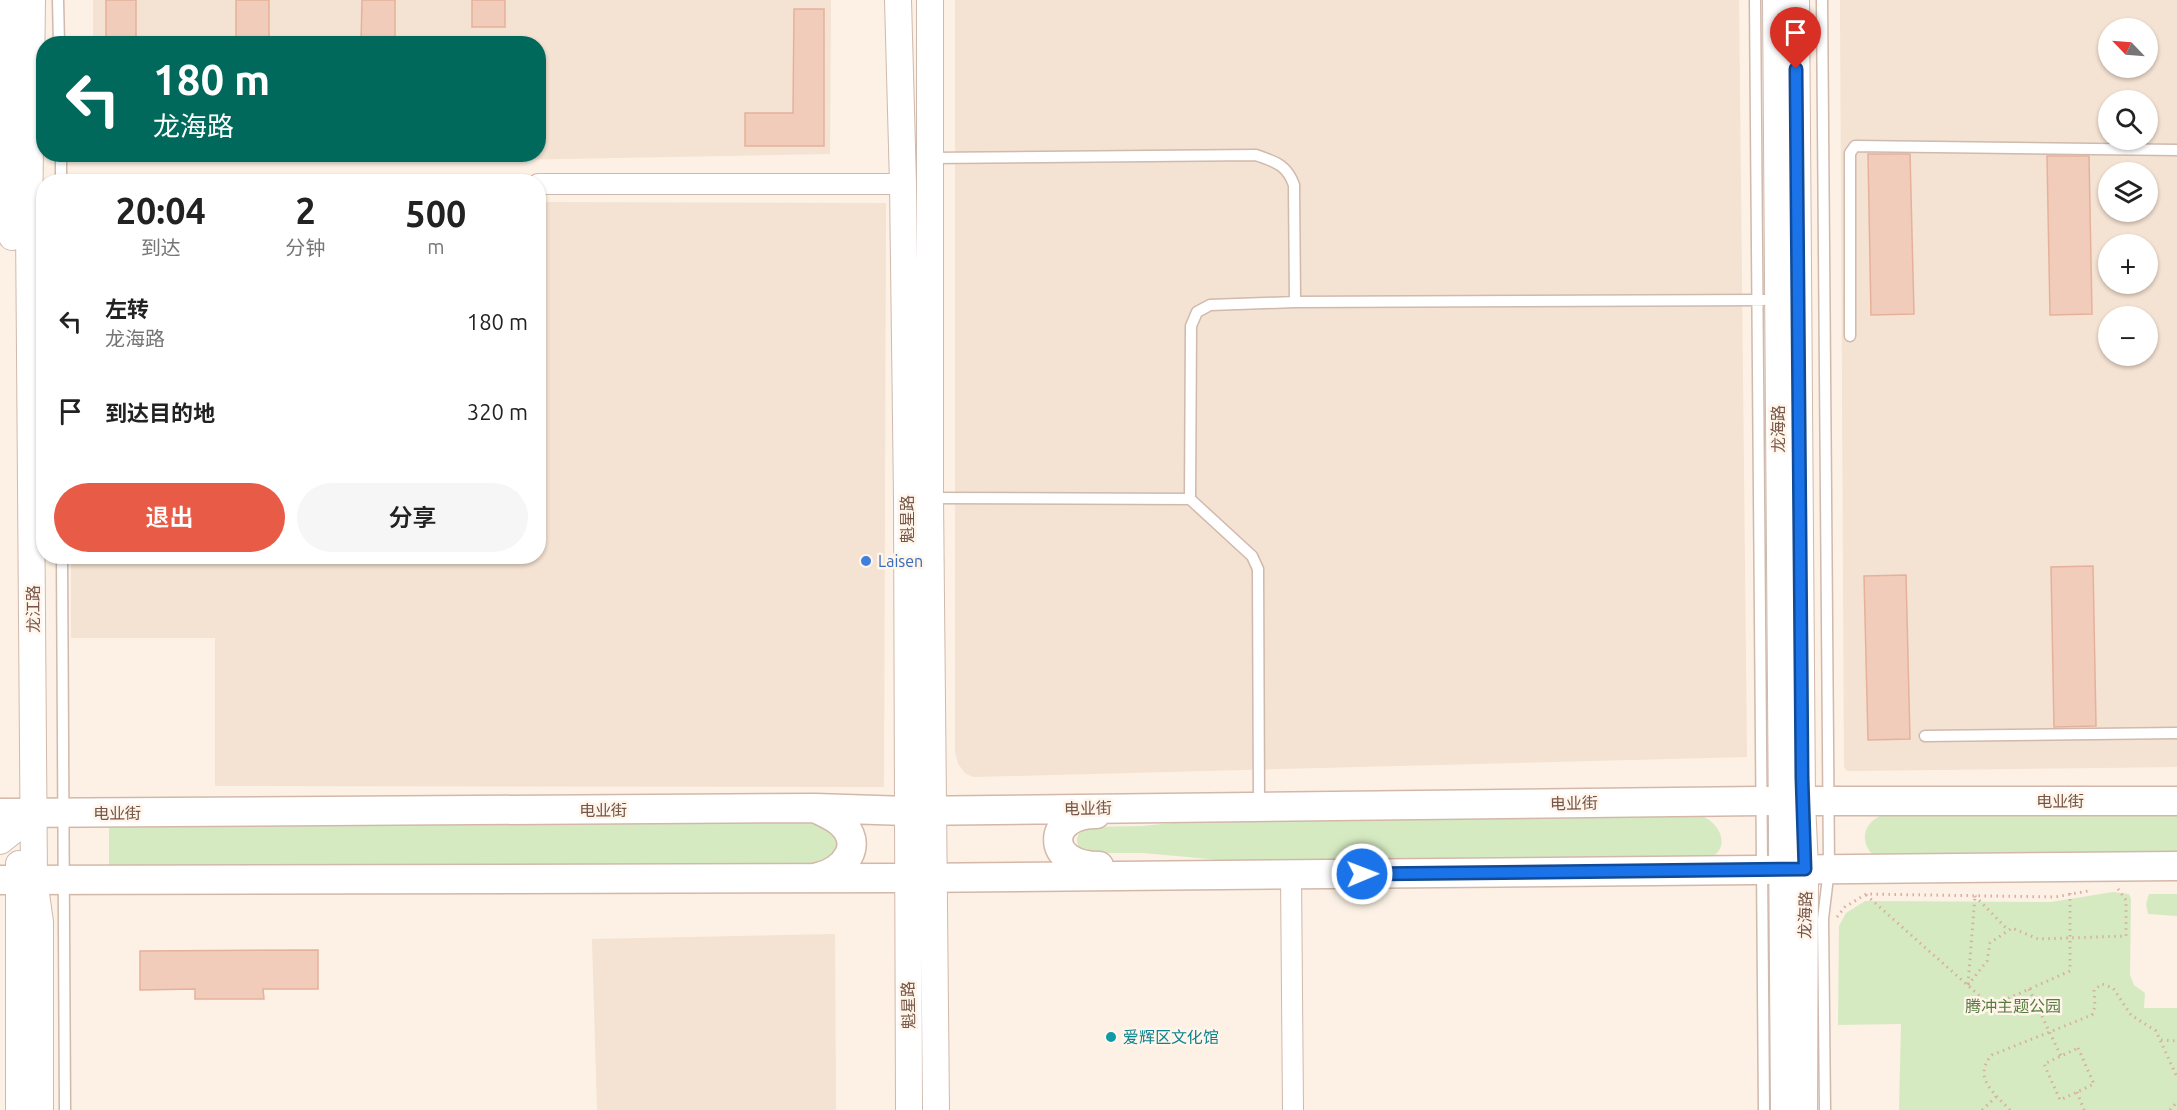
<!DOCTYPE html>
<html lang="zh">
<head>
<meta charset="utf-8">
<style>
  body { margin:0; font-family:Ubuntu,"Noto Sans SC",sans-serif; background:#f6f6f6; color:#222; height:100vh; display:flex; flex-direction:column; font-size:22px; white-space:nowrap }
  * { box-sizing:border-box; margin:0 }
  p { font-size:20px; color:#767676 }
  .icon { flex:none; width:33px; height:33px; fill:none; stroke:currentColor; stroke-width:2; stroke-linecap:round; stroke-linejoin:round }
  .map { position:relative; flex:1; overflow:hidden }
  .panel { position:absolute; left:36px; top:174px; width:510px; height:390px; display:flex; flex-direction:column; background:#fff; border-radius:24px; box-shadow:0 2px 4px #0004 }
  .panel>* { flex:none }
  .hud { position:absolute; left:36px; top:36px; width:510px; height:126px; border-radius:24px; box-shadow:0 2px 4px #0004; background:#00695c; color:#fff; overflow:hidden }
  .needle { width:39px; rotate:295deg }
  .controls { position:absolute; left:2098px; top:18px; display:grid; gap:12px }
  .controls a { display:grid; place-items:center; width:60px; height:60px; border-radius:50%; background:#fff; box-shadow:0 2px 4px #0004; font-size:30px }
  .pin { position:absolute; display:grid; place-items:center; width:51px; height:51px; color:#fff; margin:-62px -26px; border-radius:50% 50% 50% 0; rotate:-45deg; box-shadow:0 0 6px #0007 }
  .pin .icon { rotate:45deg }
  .me { position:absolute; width:66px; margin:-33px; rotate:89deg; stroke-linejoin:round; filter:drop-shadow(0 0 4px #0008) }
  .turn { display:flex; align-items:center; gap:21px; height:126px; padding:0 18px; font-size:27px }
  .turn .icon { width:78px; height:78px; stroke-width:2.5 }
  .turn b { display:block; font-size:42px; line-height:51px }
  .eta { display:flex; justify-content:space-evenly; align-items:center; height:102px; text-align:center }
  .eta b { font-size:36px; font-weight:600; line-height:42px }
  .action { display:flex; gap:12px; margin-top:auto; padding:12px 18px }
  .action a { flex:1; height:69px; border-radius:36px; background:#e85c47; color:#fff; font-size:24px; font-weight:600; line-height:69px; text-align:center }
  .action a+a { background:#f6f6f6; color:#222 }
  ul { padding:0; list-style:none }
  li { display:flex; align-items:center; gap:18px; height:90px; padding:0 18px }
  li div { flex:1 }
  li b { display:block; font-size:22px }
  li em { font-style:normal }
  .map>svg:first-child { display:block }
</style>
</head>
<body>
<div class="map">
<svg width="2177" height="1110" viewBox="0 0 2177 1110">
  <rect width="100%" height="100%" fill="#fcf1e4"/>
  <path fill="#f4e2d2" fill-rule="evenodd" d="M 93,0 L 831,0 L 830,154 L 451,161 L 93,161 L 93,154 L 538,154 L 538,44 L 93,43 Z
    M 955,0 L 1739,0 L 1747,757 L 973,777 L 965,773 L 958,764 L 955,752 Z
    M 1840,0 L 2177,0 L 2177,767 L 1858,771 L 1847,771 L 1844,767 ZM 2109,28 L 2148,28 L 2148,68 L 2109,68 ZM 2109,100 L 2148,100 L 2148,140 L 2109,140 ZM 2109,172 L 2148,172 L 2148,212 L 2109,212 ZM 2109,244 L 2148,244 L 2148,284 L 2109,284 ZM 2109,316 L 2148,316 L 2148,356 L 2109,356 Z
    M 539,202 L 886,203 L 884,787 L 215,786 L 215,638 L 71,638 L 71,557 L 538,556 Z
    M 835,934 L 836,1110 L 597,1110 L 592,939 Z"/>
  <path fill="#d6eac2" d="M 2177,811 L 2177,856 L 1874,856 C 1859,842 1863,823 1882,815 Z
    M 1697,815 C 1717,818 1733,845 1711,858 C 1707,861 1701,862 1697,863 L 1231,861 L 1143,853 L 1090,853 L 1079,847 C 1074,838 1079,832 1087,827 L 1142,826 L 1234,817 Z
    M 823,822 L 843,838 L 827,866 L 109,868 L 109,826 Z
    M 2113,892 L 2129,894 L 2131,899 L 2130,975 L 2134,985 L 2145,993 L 2144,1008 L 2177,1008 L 2177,1110 L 1899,1110 L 1901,1024 L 1838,1025 L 1839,926 L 1846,913 L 1865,901 L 2051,902 Z
    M 2149,894 L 2177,894 L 2177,916 L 2148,914 L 2146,904 Z"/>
  <path fill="#f2ccbb" stroke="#e5b19b" stroke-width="1.5" d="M 106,0 L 136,0 L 136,44 L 106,44 Z
    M 236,0 L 269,0 L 269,44 L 236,44 Z
    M 362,0 L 395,0 L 395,44 L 361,44 Z
    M 472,0 L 505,0 L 505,27 L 472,27 Z
    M 794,9 L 824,9 L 824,146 L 745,146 L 745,113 L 793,113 Z
    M 1868,154 L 1910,154 L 1914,314 L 1871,315 Z
    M 2047,156 L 2089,156 L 2092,314 L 2050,315 Z
    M 2093,566 L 2096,726 L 2054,727 L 2051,567 Z
    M 1906,575 L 1910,739 L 1868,740 L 1864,576 Z
    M 318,950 L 318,989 L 263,989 L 264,999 L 195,999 L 195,989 L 140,990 L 140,951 Z"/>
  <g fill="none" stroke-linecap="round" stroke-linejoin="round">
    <g stroke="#d0b9ad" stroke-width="13">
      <path id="service" d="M 58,0 L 59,44
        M 1755,0 L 1764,1110
        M 1822,0 L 1829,869 L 1823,919 L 1825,1110
        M 61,154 L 61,182
        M 930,158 L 1256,155 C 1276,162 1287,165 1294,185 L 1295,302
        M 1850,336 L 1850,153 L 1855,146 L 2177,150
        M 929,498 L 1190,499 L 1191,326 L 1197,312 L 1210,305 L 1295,302 L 1764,300
        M 1190,499 L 1252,556 L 1258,569 L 1259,806
        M 62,556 L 65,1110
        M 1925,736 L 2177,733"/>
    </g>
    <g stroke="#d0b9ad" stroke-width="22">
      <path id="minor" d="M 538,184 L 903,184
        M 1291,875 L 1293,1110"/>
    </g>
    <g stroke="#d0b9ad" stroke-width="28">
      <path id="tertiary" d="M 32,0 L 29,222 L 34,880 L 40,922 L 40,1110
        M 898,0 L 903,184 L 907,498 L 909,1110
        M 930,0 L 930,498 L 936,1110
        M 1776,0 L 1784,1110
        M 1796,0 L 1802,802 L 1805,869 L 1804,1110
        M 12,237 L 13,0
        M 0,841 L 34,814
        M 19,864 L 19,1110"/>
    </g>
    <g stroke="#d3b8aa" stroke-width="31">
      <path id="secondary" d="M 815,808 C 823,812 833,816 840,822 C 866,844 844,872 818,877
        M 0,813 L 815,808 L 907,811 L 1760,801 L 2177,801
        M 1096,814 C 1046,814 1044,866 1099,866
        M 0,880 L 907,878 L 2177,866"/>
    </g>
    <path stroke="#d7af9e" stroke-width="3" stroke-dasharray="1.5 4.5" stroke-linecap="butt" d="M 1866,895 L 1991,1006 L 2070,971 L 2070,893
      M 1975,896 L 2008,930
      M 1837,917 L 1845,907 L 1866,894 L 2055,897 L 2088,891
      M 1968,984 L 1975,896
      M 1968,985 L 1987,961 L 1990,943 L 2012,928 L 2038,939 L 2126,936 L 2126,900 L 2118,889
      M 2029,989 L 2061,1056
      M 2161,1040 L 2177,1041
      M 2078,1048 L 2094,1084 L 2060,1100 L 2044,1064 Z
      M 2077,1092 L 2084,1110
      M 1982,1110 L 1997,1096
      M 2010,1110 C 1994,1093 1972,1077 1992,1055 L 2092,1015 L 2095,1006 L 2094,990 L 2102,984 L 2113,988 L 2131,1015 L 2156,1031 L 2177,1077
      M 2170,1110 L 2177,1102"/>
    <use href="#service" stroke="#fff" stroke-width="10"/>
    <use href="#minor" stroke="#fff" stroke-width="20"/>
    <use href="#tertiary" stroke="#fff" stroke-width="26"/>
    <use href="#secondary" stroke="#fff" stroke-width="28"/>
  </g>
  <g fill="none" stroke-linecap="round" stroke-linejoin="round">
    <g stroke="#114b97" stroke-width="15">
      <path id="route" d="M 1362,874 L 1805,869 L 1802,778 L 1796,69"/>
    </g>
    <use href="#route" stroke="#1a73e8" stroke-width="10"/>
  </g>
  <circle fill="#3f7fe0" stroke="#fff5ea" stroke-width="2" cx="866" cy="561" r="6"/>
  <circle fill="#0f9aa8" stroke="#fff5ea" stroke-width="2" cx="1111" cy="1037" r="6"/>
  <g text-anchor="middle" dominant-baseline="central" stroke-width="5" stroke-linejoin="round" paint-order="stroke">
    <g font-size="16" fill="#755549" stroke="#fff5ea">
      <text transform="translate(1778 429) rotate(-90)">龙海路</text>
      <text transform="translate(907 519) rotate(-90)">魁星路</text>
      <text transform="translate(33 609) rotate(-90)">龙江路</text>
      <text x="2060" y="801">电业街</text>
      <text transform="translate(1574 803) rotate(-1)">电业街</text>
      <text transform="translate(1088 808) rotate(-1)">电业街</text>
      <text x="603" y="810">电业街</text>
      <text x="117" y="813">电业街</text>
      <text transform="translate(1805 915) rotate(-89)">龙海路</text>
      <text transform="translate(908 1005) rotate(-91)">魁星路</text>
    </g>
    <g font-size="16" fill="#366cbe" stroke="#fff5ea" text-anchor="start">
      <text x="878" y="561">Laisen</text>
    </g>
    <g font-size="16" fill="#577b41" stroke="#fff5ea">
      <text x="2013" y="1006">腾冲主题公园</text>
    </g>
    <g font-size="16" fill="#0d838f" stroke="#fff5ea" text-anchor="start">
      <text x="1123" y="1037">爱辉区文化馆</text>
    </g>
  </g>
</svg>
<div class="controls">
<a><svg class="needle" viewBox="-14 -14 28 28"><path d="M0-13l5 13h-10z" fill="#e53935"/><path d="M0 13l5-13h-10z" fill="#767676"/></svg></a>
<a><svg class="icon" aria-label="search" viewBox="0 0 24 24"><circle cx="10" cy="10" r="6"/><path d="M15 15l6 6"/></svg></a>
<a><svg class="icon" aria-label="layers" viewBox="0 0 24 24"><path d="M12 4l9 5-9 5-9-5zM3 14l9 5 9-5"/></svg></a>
<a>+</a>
<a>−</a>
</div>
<div class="pin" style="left:1796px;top:69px;background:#d93025"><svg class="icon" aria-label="arrive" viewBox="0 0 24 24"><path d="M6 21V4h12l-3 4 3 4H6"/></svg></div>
<svg class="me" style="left:1362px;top:874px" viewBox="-20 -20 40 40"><circle r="17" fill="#1a73e8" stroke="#fff" stroke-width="3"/><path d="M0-11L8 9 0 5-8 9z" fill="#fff"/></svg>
<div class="hud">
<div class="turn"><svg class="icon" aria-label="left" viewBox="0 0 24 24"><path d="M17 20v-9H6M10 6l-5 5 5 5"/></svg><div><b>180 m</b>龙海路</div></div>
</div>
<section class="panel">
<div class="eta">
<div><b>20:04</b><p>到达</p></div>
<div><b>2</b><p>分钟</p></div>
<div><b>500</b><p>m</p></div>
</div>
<ul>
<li><svg class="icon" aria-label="left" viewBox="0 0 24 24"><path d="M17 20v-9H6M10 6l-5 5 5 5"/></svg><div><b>左转</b><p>龙海路</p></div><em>180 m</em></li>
<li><svg class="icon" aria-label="arrive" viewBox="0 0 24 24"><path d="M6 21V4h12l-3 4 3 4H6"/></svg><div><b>到达目的地</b></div><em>320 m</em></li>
</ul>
<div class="action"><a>退出</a><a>分享</a></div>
</section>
</div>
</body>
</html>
